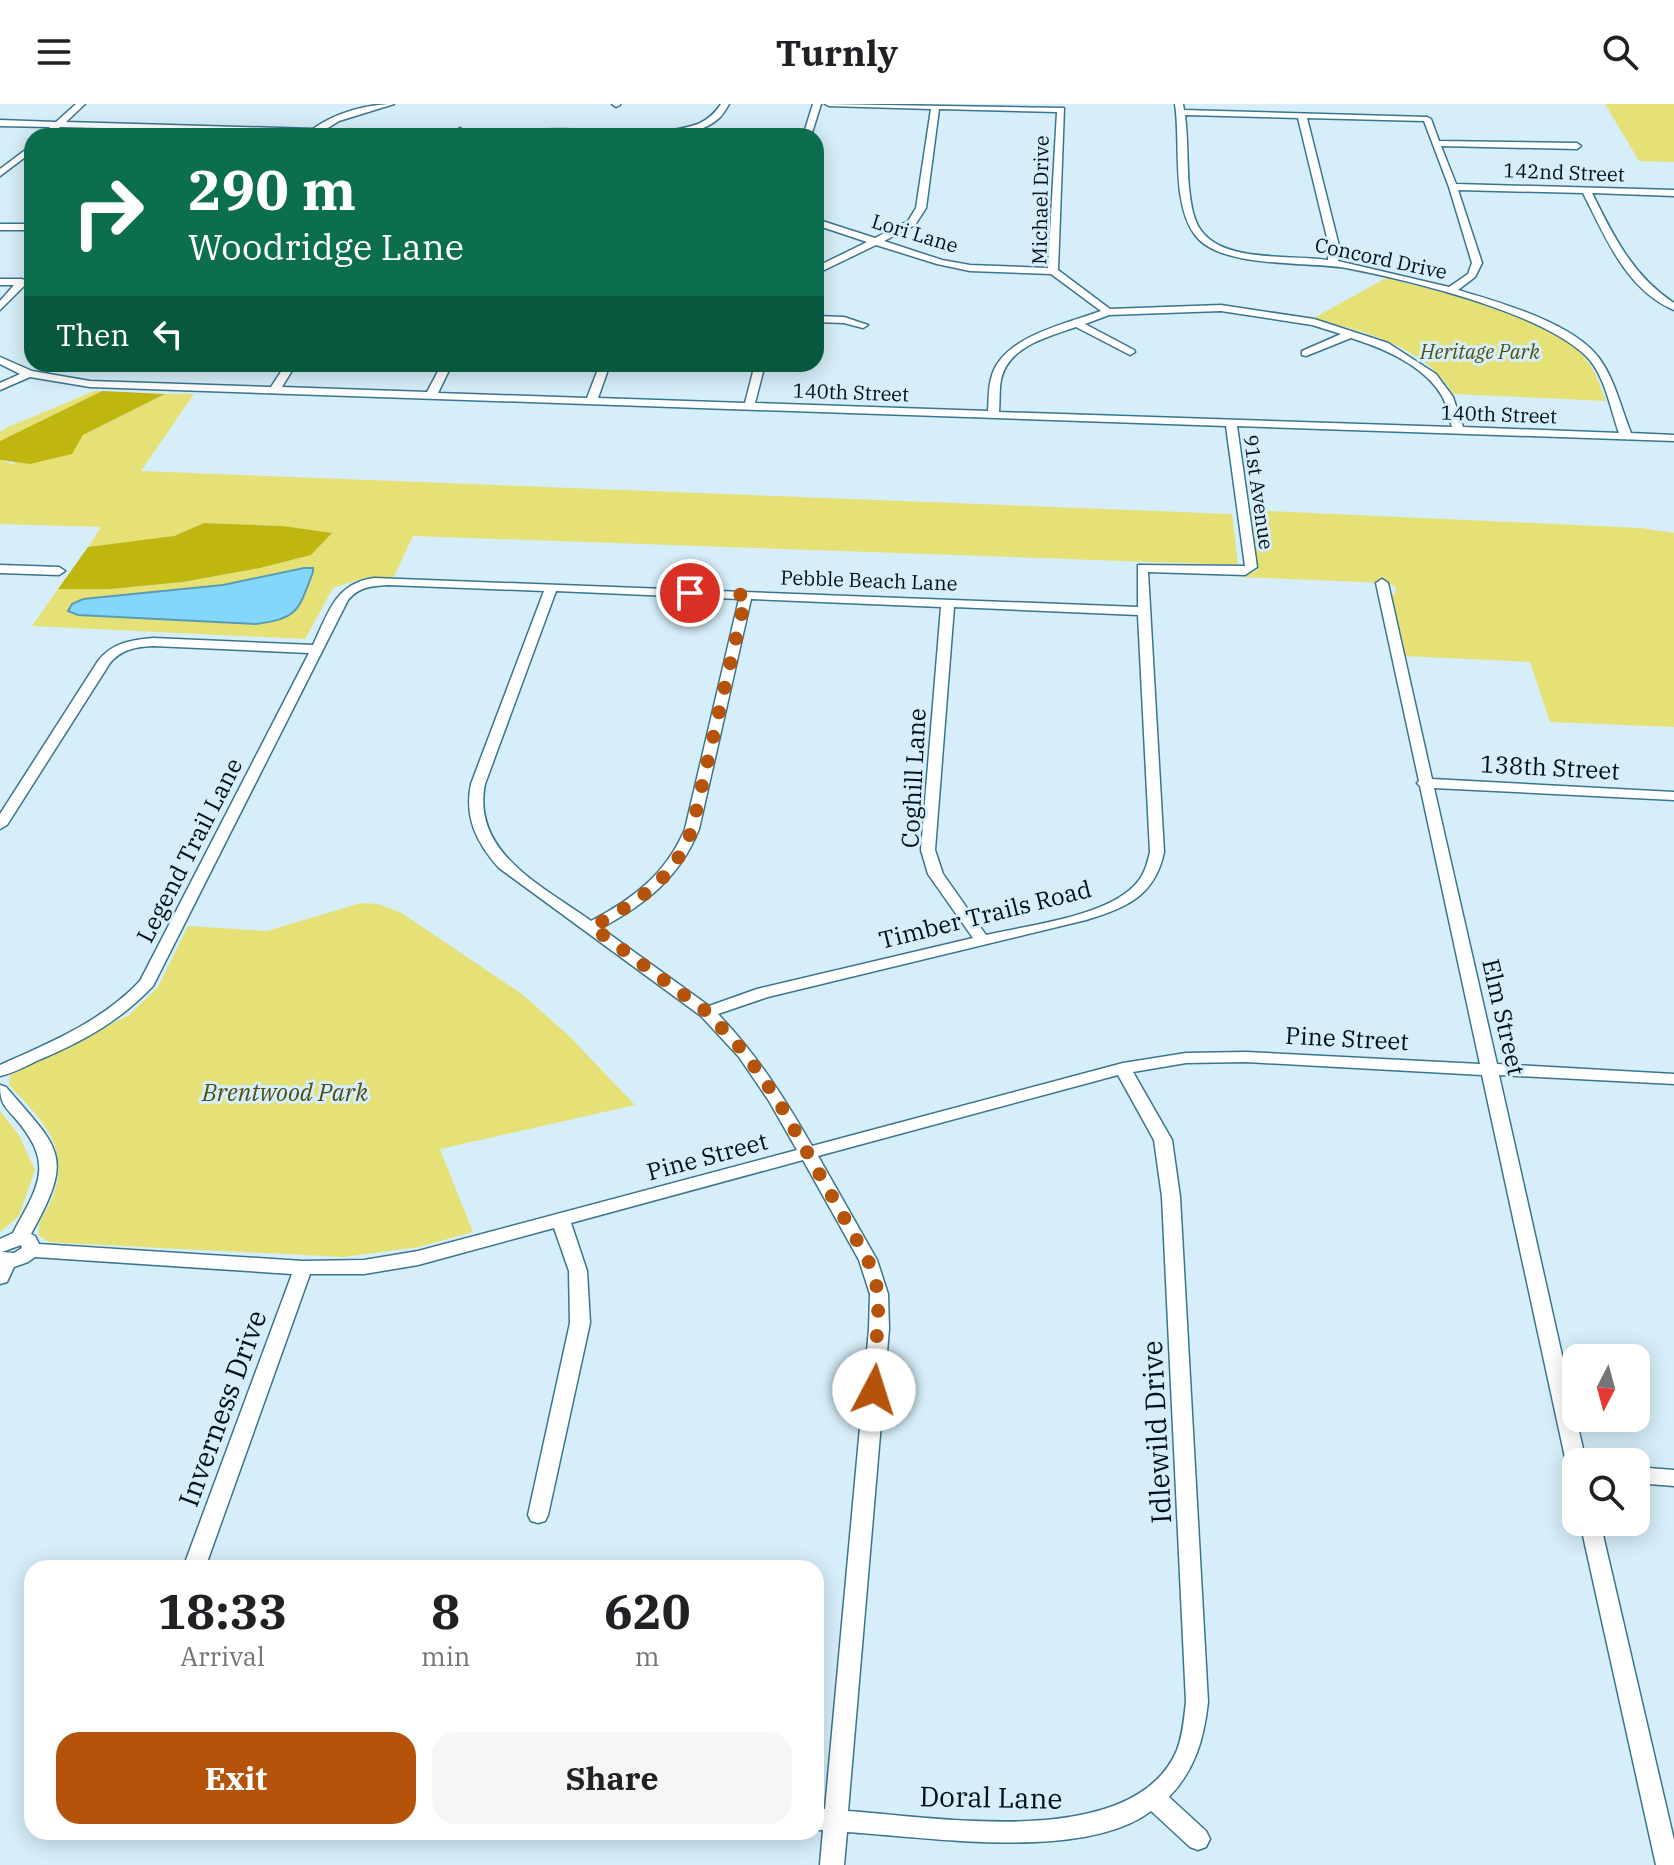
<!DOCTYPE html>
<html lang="en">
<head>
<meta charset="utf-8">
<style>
  body { margin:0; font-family:"IBM Plex Serif",serif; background:#f6f6f6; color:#202124; height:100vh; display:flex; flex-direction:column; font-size:30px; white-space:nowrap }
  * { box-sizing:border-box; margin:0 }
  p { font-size:26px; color:#757577 }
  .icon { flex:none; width:44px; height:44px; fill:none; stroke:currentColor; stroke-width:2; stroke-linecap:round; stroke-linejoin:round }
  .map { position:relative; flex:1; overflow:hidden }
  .side { position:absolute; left:24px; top:1456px; width:800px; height:280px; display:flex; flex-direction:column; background:#fff; border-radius:24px; box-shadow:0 4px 20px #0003 }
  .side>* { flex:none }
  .banner { position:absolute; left:24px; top:24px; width:800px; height:244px; border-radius:24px; box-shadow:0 4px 20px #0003; background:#0b6e4f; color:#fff; overflow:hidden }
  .needle { width:52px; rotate:186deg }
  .buttons { position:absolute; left:1562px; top:1240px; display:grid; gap:16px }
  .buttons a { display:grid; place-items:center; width:88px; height:88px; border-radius:16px; background:#fff; box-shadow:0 4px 20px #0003; font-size:40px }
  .pin { position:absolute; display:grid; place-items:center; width:68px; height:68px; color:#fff; margin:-34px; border:4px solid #fff; border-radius:50%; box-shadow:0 2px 8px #0007 }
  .me { position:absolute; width:88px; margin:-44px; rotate:5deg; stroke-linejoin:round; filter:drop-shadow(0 0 6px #0008) }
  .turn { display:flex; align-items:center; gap:28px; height:168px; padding:0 32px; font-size:36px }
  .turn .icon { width:104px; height:104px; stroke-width:2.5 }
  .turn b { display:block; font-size:56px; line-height:68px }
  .then { display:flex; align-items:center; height:76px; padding:0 32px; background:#0003; gap:16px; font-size:30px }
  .eta { display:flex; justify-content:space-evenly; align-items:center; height:136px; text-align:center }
  .eta b { font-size:48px; font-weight:800; line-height:56px }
  .button { display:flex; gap:16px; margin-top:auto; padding:16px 32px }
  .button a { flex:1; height:92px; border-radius:24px; background:#b45309; color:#fff; font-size:32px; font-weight:800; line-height:92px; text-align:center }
  .button a+a { background:#f6f6f6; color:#202124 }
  header { display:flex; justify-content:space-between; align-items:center; height:104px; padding:0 32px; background:#fff; font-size:36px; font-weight:800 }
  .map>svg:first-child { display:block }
</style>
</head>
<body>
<header><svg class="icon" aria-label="menu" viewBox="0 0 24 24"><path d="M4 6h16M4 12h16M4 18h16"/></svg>Turnly<svg class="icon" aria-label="search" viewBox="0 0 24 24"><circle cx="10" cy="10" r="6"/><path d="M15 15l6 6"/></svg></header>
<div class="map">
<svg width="1674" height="1761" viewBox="0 0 1674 1761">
  <rect width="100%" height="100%" fill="#d6eef9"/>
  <path fill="#e5e177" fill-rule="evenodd" d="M 1605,0 L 1674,0 L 1674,58 L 1639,57 Z
    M 1386,174 C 1440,188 1548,210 1584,253 C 1595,265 1600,282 1606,297 L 1453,290 C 1428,244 1360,225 1312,215 Z
    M 94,287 L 102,287 L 0,337 L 0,328 L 6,324 Z
    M 165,290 L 194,290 L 141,367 L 1232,410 L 1238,461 L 413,432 L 393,474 L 364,474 L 333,484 L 305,535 L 32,522 L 58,485 L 111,485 L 183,478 L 260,464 L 311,451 L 331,430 L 283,422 L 204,419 L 174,432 L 100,443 L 88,443 L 101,423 L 0,420 L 0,356 L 12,360 L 76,339 L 83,331 ZM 303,464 L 255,520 L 210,517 L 83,495 L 223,481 Z
    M 1250,406 L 1641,424 L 1674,429 L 1674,623 L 1550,618 L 1530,558 L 1404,552 L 1390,493 L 1396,488 L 1395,482 L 1387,479 L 1240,473 L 1258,466 Z
    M 361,799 L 378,800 L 400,808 L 522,890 L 569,932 L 635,1001 L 440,1045 L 473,1128 L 419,1143 L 344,1153 L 62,1139 L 49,1138 L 39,1132 C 36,1119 46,1108 51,1097 C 73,1044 43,1017 9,981 L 10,971 L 129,911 L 158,883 L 188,822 L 267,827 Z
    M 0,1007 L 19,1031 L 35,1066 L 19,1112 L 0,1128 Z"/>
  <path fill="#bfb70f" d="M 102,287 L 165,290 L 83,331 L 72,350 L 30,360 L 0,356 L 0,337 Z
    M 204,419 L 283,422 L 332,429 L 311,451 L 260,464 L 183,478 L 111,485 L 58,485 L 88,443 L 174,432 Z"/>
  <path fill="#82d7fa" stroke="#5b9bb6" stroke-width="2" d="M 304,464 L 313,464 L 313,468 C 298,507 299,514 256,520 L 78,511 L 68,507 L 72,500 L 83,495 L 223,481 Z"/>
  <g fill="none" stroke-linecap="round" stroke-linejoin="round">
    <g stroke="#39758d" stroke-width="3">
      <path id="minor" d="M 76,0 L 85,0 L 66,18 L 313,25 C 335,9 367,0 394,0 L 339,17 L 315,32 L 306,32 L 308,29 L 60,23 L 50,32 L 41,32 L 50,23 L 0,22 L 0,16 L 56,18 Z
        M 612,0 L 620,0 L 620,1 L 616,3 Z
        M 721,0 L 729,0 C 726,5 723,11 718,15 C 688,41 620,30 583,30 C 556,29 529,32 502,32 C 512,27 526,26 538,26 C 584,22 656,36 698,20 C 709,15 715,9 721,0 Z
        M 813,0 L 821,0 L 811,32 L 803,32 Z
        M 825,0 L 1064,4 L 1058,166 L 1110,205 L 1221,201 L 1314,215 L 1388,239 L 1436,270 L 1453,293 L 1463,323 L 1619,329 C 1610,304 1605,270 1585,251 C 1540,208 1409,176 1346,164 C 1307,157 1220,165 1195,131 C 1171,99 1181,38 1175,0 L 1183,0 L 1184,6 L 1427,13 L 1431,15 L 1439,37 L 1577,39 L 1581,42 L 1577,45 L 1441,42 L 1456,80 L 1674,86 L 1674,92 L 1592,89 C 1614,133 1632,171 1674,199 L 1674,206 C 1626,186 1605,132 1583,89 L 1458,86 L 1482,159 L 1475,173 L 1458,186 C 1499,198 1573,219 1599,254 C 1615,276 1621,304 1631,329 L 1674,331 L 1674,337 L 1237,322 L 1257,463 L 1245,471 L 1148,468 L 1164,748 C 1155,792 1126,804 1086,816 L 768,893 L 718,910 C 757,951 784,993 812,1042 L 1123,959 L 1186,949 L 1246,948 L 1480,960 L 1420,682 L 1417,679 L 1419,677 L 1376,479 L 1382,475 L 1388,479 L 1432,675 L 1674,688 L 1674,696 L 1434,684 L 1497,960 L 1674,970 L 1674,980 L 1499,971 L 1586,1358 L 1576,1358 L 1576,1366 L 1569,1364 L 1566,1358 L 1482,971 L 1246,958 L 1186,959 L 1133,968 L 1172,1036 L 1180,1093 L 1208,1598 C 1204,1635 1195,1666 1169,1693 L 1206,1727 L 1210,1735 L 1206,1743 L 1198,1746 L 1190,1743 L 1151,1707 C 1084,1758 927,1733 847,1728 L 844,1761 L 820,1761 L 823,1726 L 816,1726 L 816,1704 L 825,1705 L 869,1225 L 870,1190 L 859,1156 L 803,1056 L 571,1119 L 587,1167 L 590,1219 L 548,1411 L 545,1417 L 538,1419 L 531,1417 L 528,1411 L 570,1219 L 569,1167 L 554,1124 L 418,1161 L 364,1170 L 310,1170 L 205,1464 L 183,1464 L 292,1170 L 35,1153 L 28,1158 L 14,1163 L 7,1178 L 0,1180 L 0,1135 L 13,1129 L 16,1123 C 42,1077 52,1057 15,1014 C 4,1002 0,998 0,981 L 6,983 C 60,1046 75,1051 31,1130 L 35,1132 L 39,1140 L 303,1157 L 364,1156 L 418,1147 L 797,1046 L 769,997 L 739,953 L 701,912 L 499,764 C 477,739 464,714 471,680 L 544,487 L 388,481 C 371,482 359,483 348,496 L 153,882 C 121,916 84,937 41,955 C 28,961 14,969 0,972 L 0,961 C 51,938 101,918 140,877 L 309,549 L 153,542 C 136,543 122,545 110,559 L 7,721 L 0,725 L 0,710 L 98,557 C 112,539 131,536 153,534 L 313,541 C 328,510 335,479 374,474 L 1138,503 L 1138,461 L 1245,462 L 1226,322 L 90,283 L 30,273 L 0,286 L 0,279 L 20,270 L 0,260 L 0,253 L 32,267 L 90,277 L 271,283 L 286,260 L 296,260 L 282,283 L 427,288 L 442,260 L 452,260 L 438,289 L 587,294 L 600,260 L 610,260 L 598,294 L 745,299 L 755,260 L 765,260 L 755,299 L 988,307 C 989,297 988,285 991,275 C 1000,233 1066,220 1101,207 L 1051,170 L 970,167 L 937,160 L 876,141 L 816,170 L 816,163 L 867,138 L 816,121 L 816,115 L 875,134 L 908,117 L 916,104 L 931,5 L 829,2 ZM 939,5 L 1057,8 L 1048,164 L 970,161 L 942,156 L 884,137 L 915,121 L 926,104 ZM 1185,11 L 1298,14 L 1329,142 L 1328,156 C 1294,151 1228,158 1204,130 C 1193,119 1191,100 1189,84 C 1187,60 1188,35 1185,11 ZM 1307,14 L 1424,17 L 1449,83 L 1472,159 L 1468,170 L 1449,183 L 1338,157 L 1339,142 ZM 1221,207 L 1312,221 L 1341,230 L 1302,247 L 1302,251 L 1306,252 L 1351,234 C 1383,244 1425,262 1442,292 C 1447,301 1449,313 1452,323 L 999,308 C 1000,297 999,286 1001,276 C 1008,242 1048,233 1076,223 L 1130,251 L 1135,248 L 1134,246 L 1085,220 L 1109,211 ZM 556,487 L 739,495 L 685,725 C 666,770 633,795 591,817 C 544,783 471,749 485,680 ZM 751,495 L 941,503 L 921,746 L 928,770 L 973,834 L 757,885 L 709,902 L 601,824 C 646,800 680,773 699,725 ZM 954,503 L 1138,511 L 1150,748 C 1147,761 1144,772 1134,782 C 1103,813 1029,821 986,831 L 943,770 L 935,746 ZM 1118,971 L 1154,1036 L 1162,1093 L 1186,1598 C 1184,1614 1183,1631 1177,1646 C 1134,1748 936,1713 848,1707 L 889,1225 L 888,1190 L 877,1156 L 818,1052 ZM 21,1141 L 22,1144 L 14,1149 L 2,1148 Z
        M 460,24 L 472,32 L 462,32 L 456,27 Z
        M 32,41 L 32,48 L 0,72 L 0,65 Z
        M 0,120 L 32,120 L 32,126 L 0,126 Z
        M 0,175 L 22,175 L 31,179 L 24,182 L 0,206 L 0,197 L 14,181 L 0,181 Z
        M 816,212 L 844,213 L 868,221 L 863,224 L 844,219 L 816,218 Z
        M 0,461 L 59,463 L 65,467 L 59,471 L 0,469 Z
        M 1636,1363 L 1674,1366 L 1674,1382 L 1636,1379 Z
        M 1580,1418 L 1600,1418 L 1674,1736 L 1674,1761 L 1656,1761 Z"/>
    </g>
    <use href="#minor" fill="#fff" fill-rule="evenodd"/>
  </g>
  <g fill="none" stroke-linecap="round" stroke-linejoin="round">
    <path stroke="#b45309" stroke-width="14" stroke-dasharray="0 25.2" d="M 690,489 L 746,491 L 692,725 C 675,775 636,799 592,823 L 707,908 L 745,949 L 777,995 L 868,1156 L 879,1190 L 874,1286"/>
  </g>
  <g text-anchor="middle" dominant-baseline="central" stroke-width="6" stroke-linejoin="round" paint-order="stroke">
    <g font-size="20" fill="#000f18" stroke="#d6eef9">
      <text transform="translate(1564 68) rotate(2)">142nd Street</text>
      <text transform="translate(1040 96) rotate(-89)">Michael Drive</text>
      <text transform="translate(915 129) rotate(17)">Lori Lane</text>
      <text transform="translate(1381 154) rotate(12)">Concord Drive</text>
      <text transform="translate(851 288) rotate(2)">140th Street</text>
      <text transform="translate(1499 310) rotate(2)">140th Street</text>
      <text transform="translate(1259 388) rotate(82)">91st Avenue</text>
      <text transform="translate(869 476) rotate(2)">Pebble Beach Lane</text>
    </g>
    <g font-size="20" font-style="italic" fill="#504e15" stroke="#d6eef9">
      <text x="1480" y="247">Heritage Park</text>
    </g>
    <g font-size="24" fill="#000f18" stroke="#d6eef9">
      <text transform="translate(1550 663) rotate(3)">138th Street</text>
      <text transform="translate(913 674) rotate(-87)">Coghill Lane</text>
      <text transform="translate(189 746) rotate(-63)">Legend Trail Lane</text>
      <text transform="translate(985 810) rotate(-14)">Timber Trails Road</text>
      <text transform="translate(1504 913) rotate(77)">Elm Street</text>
      <text transform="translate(1347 934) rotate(3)">Pine Street</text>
      <text transform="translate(707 1052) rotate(-15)">Pine Street</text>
    </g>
    <g font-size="24" font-style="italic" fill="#504e15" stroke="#d6eef9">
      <text x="285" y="988">Brentwood Park</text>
    </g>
    <g font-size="28" fill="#000f18" stroke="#d6eef9">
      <text transform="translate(222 1304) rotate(-70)">Inverness Drive</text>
      <text transform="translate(1156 1328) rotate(-93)">Idlewild Drive</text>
      <text transform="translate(991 1693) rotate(1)">Doral Lane</text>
    </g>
  </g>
</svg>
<div class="buttons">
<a><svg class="needle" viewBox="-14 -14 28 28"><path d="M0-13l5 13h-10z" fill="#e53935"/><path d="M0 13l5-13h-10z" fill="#757577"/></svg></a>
<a><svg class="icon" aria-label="search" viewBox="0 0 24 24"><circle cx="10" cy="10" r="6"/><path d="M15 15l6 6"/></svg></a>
</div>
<div class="pin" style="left:690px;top:489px;background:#d93025"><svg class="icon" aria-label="arrive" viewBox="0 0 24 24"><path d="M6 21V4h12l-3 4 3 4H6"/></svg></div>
<svg class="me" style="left:874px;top:1286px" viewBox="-20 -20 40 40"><circle r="19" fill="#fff"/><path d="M0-13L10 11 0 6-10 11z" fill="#b45309"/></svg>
<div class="banner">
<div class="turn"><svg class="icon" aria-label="right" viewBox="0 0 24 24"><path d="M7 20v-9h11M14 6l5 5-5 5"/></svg><div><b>290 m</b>Woodridge Lane</div></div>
<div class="then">Then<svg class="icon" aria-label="left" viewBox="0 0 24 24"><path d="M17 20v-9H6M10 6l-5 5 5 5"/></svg></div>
</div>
<section class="side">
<div class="eta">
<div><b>18:33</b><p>Arrival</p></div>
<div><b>8</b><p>min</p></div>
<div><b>620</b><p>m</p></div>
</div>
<div class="button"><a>Exit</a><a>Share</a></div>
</section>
</div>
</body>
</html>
